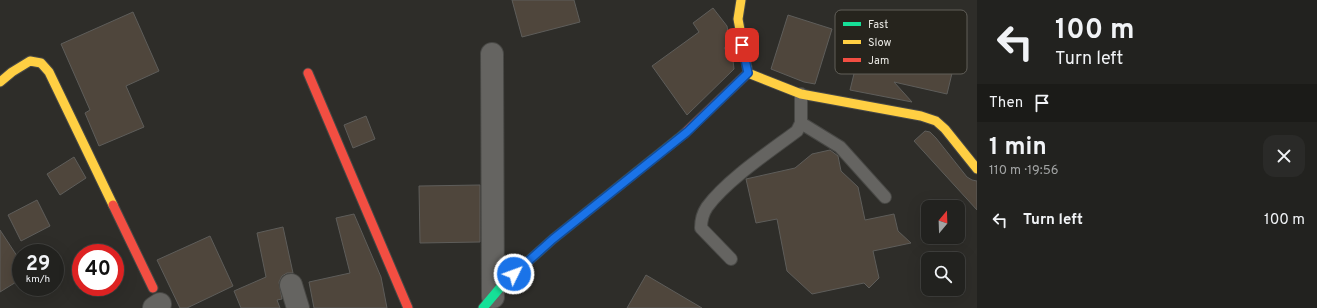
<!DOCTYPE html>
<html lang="en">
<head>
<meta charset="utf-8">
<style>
  body { margin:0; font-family:Overpass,sans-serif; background:#2a2a28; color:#f1f3f6; height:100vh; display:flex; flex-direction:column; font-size:15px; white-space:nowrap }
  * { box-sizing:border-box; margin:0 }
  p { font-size:13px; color:#a2a4a4 }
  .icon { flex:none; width:22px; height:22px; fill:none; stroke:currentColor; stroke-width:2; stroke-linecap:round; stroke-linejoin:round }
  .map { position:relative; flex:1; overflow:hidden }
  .drawer { display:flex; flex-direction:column; background:#22221f; width:340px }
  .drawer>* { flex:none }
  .banner { background:#22221f; color:#f1f3f6; overflow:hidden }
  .needle { width:26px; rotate:19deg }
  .buttons { position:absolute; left:921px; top:200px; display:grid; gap:8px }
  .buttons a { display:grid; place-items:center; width:44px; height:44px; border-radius:8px; background:#22221f; box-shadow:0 4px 16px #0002,0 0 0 1px #3f3f3d; font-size:20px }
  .speed { position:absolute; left:12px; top:244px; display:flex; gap:8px; font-size:20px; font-weight:700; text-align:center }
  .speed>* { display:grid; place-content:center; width:52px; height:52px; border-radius:50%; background:#22221f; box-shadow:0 4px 16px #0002,0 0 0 1px #3f3f3d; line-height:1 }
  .speed small { font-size:10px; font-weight:400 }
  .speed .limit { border:6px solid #d22; background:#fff; color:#111 }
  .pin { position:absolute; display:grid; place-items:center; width:34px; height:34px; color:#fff; margin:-17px; border-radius:8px; box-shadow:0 2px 6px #0006 }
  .me { position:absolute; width:44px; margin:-22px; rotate:48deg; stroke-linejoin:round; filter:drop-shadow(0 0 3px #0008) }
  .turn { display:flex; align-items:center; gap:14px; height:84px; padding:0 12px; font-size:18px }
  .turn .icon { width:52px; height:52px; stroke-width:2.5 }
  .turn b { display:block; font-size:28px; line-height:34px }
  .then { display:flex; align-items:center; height:38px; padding:0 12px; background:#0003; gap:8px; font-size:15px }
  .round { display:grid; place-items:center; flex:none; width:42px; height:42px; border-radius:12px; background:#2a2a28 }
  .head { display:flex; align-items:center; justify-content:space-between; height:68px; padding:0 12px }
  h1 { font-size:24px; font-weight:700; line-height:30px }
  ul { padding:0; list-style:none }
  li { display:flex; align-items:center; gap:12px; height:60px; padding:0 12px }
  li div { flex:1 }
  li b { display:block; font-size:15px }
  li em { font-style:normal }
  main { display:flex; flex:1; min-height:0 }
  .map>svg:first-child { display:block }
</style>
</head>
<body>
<main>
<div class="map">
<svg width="977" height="308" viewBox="0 0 977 308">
  <rect width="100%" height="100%" fill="#2e2d29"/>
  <path fill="#4f463c" stroke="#5e5d5a" d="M 512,0 L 574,0 L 580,22 L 522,37 Z
    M 713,8 L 727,26 L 730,44 L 724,48 L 733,60 L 734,69 L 687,115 L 652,66 L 699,32 L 693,23 Z
    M 133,12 L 159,71 L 126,86 L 144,127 L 99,146 L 85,113 L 90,110 L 61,44 Z
    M 788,15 L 832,29 L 815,84 L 804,82 L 771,69 Z
    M 867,21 L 959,44 L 947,94 L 894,82 L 912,102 L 850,90 Z
    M 366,116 L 375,139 L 353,148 L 344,125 Z
    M 925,131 L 930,132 L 936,138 L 967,177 L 972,180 L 977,181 L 977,210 L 914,141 Z
    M 830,150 L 838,156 L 841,171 L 858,187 L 865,220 L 894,214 L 898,231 L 911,243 L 873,251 L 879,278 L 869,288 L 864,283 L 812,294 L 787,271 L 777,219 L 756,223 L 746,179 L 795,168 L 812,154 Z
    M 74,157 L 86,178 L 60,195 L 47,174 Z
    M 480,185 L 480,242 L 420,243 L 419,186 Z
    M 37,200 L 50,226 L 21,241 L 8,215 Z
    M 354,214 L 381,277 L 387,308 L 314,308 L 309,282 L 350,273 L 336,218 Z
    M 283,227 L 293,273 L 287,273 L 282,276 L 279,282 L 282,299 L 277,300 L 280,308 L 241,308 L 234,291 L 266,277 L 257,233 Z
    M 0,230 L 21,262 L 21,279 L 0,292 Z
    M 210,236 L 233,286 L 187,308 L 180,308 L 157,260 Z
    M 646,275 L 702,308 L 627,308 Z"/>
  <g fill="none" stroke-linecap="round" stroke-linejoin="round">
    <g stroke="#484845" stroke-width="14">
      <path id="lane" d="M 801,123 L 840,147 L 885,197
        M 731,259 L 701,228 C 701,220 703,213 707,207 C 727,180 769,152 797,131 L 801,123 L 801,94"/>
    </g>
    <g stroke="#484845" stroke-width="24">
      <path id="street" d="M 492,54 L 493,297
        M 291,285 L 298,308
        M 154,308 L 160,304"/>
    </g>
    <g stroke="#484845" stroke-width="11">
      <path id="fast" d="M 483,308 L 504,283 L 553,239 L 684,134"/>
    </g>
    <g stroke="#484845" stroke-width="11">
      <path id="slow" d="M 741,0 L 738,19 L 748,73 L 801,94 L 921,116 L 936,121 L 945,129 L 977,169
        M 0,82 L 12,72 L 30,61 L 41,63 L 49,72 L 113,205"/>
    </g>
    <g stroke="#484845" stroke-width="11">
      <path id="jam" d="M 308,73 L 408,308
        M 684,134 L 748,73
        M 113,205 L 153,288"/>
    </g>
    <use href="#lane" stroke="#656461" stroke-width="12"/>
    <use href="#street" stroke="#656461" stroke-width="22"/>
    <use href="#fast" stroke="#16e098" stroke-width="9"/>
    <use href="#slow" stroke="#ffcf43" stroke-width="9"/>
    <use href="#jam" stroke="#f24e42" stroke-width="9"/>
  </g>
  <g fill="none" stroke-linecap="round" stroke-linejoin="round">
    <g stroke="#114b97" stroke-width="10">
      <path id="route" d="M 514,274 L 553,239 L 687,132 L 748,73 L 742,45"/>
    </g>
    <use href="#route" stroke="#1a73e8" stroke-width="7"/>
  </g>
  <rect x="835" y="10" width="132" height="64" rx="6" fill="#26241d" stroke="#615f59" stroke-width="1"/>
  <rect x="843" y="22" width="18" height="4" fill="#16e098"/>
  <rect x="843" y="40" width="18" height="4" fill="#ffcf43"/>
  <rect x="843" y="58" width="18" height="4" fill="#f24e42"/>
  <g font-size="11" fill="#eae9e4">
    <text x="868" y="28">Fast</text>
    <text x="868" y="46">Slow</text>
    <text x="868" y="64">Jam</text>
  </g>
</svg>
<div class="buttons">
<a><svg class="needle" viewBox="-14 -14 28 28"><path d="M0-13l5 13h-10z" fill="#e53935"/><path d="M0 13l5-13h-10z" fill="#a2a4a4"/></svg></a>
<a><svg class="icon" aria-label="search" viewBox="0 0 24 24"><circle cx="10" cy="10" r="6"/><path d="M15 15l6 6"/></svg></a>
</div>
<div class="speed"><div>29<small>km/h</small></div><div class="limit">40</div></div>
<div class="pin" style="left:742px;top:45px;background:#d93025"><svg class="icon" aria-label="arrive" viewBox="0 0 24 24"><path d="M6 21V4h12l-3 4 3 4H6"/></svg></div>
<svg class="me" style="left:514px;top:274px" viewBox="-20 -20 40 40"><circle r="17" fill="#1a73e8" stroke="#fff" stroke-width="3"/><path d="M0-11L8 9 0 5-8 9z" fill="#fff"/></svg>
</div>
<section class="drawer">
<div class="banner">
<div class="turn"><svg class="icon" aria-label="left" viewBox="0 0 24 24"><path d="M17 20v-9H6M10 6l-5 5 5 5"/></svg><div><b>100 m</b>Turn left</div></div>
<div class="then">Then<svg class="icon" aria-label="arrive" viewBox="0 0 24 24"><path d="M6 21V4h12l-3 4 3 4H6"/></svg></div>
</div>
<div class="head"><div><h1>1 min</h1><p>110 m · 19:56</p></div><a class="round"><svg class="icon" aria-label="close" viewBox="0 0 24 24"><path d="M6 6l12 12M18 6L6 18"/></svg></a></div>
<ul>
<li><svg class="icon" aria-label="left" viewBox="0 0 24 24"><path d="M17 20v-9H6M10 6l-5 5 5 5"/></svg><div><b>Turn left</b></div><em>100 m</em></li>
</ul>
</section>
</main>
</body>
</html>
